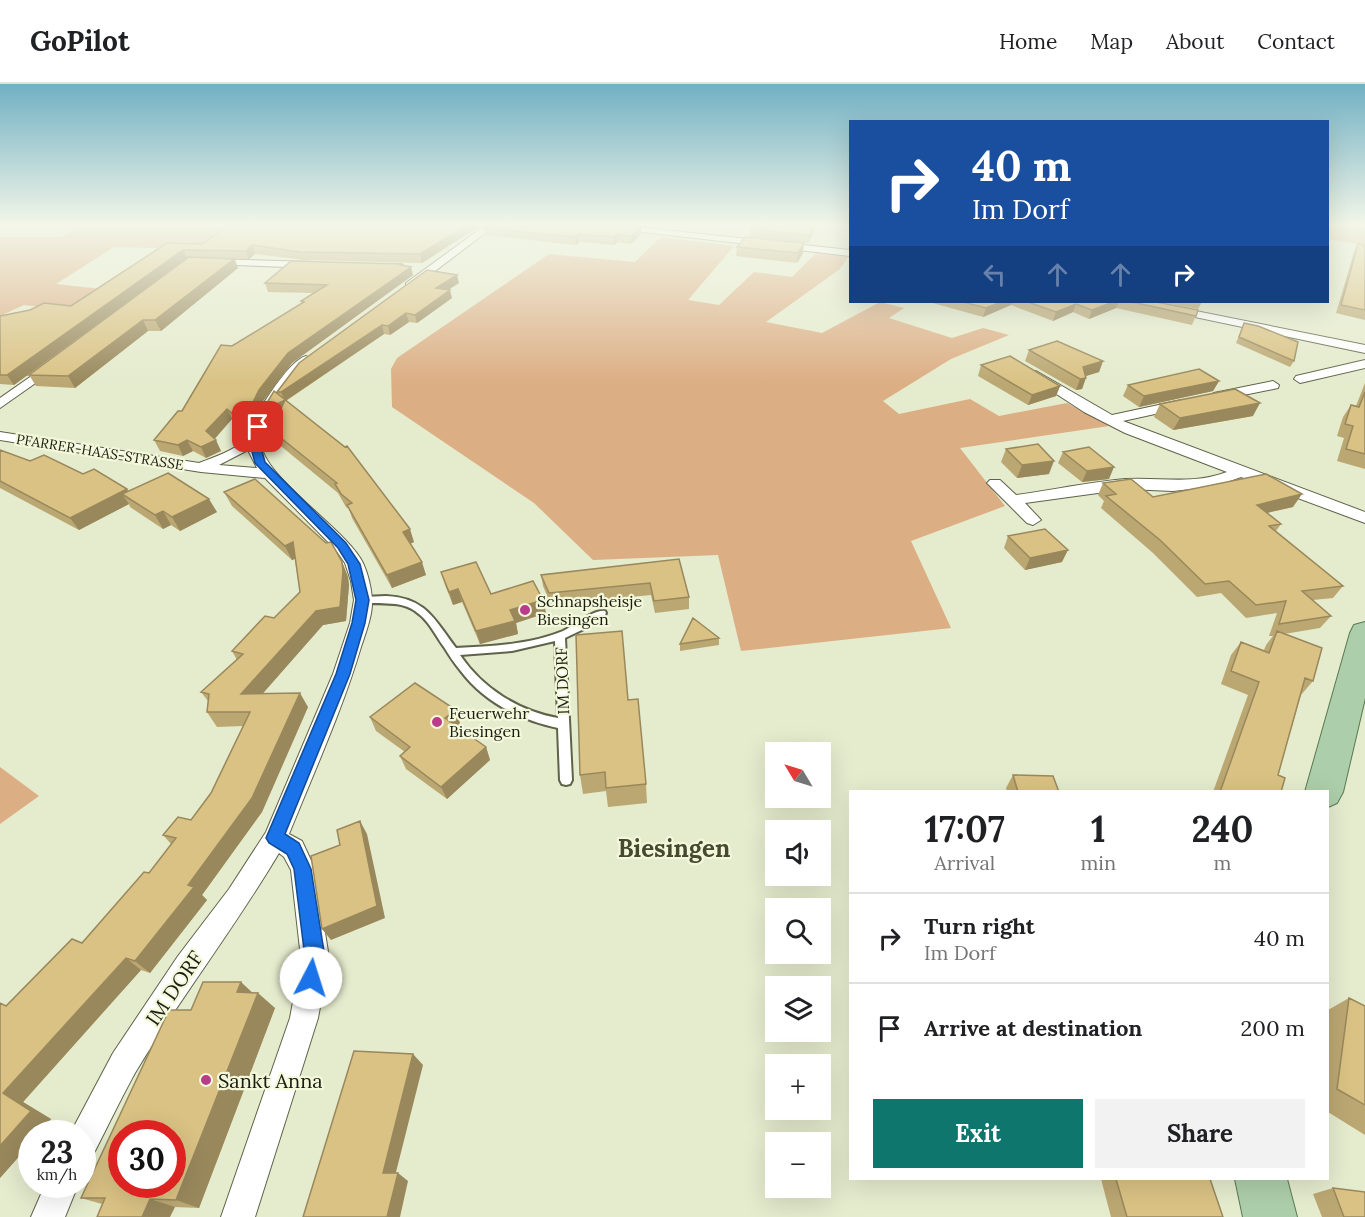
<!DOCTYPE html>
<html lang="en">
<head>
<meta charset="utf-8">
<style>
  body { margin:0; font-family:Lora,serif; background:#f2f2f2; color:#202124; height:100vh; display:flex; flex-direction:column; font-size:22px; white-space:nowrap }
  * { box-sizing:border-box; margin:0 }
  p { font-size:20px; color:#757577 }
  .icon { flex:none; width:33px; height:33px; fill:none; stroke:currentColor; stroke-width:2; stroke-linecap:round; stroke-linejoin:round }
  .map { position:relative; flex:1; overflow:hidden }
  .details { position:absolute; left:849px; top:706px; width:480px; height:390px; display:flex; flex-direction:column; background:#fff; border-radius:0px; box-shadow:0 6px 24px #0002 }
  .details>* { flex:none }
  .banner { position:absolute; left:849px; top:36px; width:480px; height:183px; border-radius:0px; box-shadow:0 6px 24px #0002; background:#1a4fa0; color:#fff; overflow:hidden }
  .needle { width:39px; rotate:308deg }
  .buttons { position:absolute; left:765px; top:658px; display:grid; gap:12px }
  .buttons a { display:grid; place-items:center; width:66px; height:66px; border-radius:0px; background:#fff; box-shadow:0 6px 24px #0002; font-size:30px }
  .speed { position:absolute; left:18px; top:1036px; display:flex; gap:12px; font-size:30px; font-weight:700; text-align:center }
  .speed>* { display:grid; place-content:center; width:78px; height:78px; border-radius:50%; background:#fff; box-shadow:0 6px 24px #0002; line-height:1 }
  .speed small { font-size:15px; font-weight:400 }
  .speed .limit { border:9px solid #d22; background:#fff; color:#111 }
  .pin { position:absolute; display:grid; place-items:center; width:51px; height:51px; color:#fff; margin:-26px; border-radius:12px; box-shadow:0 3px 9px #0006 }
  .me { position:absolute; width:66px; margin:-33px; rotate:5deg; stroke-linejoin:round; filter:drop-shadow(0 0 4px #0008) }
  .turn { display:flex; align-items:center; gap:21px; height:126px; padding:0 24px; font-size:27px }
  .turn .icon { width:78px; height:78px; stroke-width:2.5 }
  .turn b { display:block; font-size:42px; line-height:51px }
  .lanes { display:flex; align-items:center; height:57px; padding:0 24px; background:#0003; justify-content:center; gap:30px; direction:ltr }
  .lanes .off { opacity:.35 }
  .eta { display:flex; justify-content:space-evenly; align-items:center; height:102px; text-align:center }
  .eta b { font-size:36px; font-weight:700; line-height:42px }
  .button { display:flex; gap:12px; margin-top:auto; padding:12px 24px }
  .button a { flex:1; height:69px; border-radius:0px; background:#0f766e; color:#fff; font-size:24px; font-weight:700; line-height:69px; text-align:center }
  .button a+a { background:#f2f2f2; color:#202124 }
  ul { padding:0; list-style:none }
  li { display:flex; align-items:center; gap:18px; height:90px; padding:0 24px; border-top:2px solid #e0e0e0 }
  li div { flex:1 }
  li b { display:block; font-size:22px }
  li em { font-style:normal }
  header { display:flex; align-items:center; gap:36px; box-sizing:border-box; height:84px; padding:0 30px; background:#fff; border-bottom:2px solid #e0e0e0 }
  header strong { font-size:28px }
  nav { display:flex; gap:33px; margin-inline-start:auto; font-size:21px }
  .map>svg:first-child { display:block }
</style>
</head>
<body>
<header>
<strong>GoPilot</strong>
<nav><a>Home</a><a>Map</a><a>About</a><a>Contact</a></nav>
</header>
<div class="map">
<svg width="1365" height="1133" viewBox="0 0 1365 1133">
  <rect width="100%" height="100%" fill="#e5ebcd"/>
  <path fill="#dcae84" d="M 82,140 L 225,144 L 196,165 L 114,163 L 56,200 L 138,209 L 109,230 L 24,221 L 0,232 L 0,153 L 62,153 Z
    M 1365,140 L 1365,161 L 1328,155 L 1328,141 Z
    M 661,153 L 734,162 L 688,216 L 719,221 L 754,188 L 792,193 L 816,169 L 848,173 L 840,185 L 766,238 L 822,249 L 880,218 L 904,224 L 889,234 L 952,254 L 983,244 L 1009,251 L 951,275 L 883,317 L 899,330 L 970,315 L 999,332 L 1067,319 L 1109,342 L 960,364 L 1005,422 L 911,457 L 951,544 L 741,567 L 718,471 L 593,476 L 534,419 L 392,323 L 391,285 L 397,274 L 549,170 L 635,178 Z
    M 0,683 L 39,712 L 0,740 Z"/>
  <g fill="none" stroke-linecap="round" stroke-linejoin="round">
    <g stroke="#5e6349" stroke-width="4">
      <path id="service" d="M 386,512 C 426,514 434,535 456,564 C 491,562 529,561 563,547 C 574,542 594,525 605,527 L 606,529 L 605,531 L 588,543 L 565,554 L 572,696 L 570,700 L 566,701 L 562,700 L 560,696 L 558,644 C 520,636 484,618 460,586 C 454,579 449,571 444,563 C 435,551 429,536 415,527 C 397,514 367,523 358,516 L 363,513 ZM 555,557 L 558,634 C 519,627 483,605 460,571 L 512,567 Z"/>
    </g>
    <g stroke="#5e6349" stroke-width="2">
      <path id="minor" d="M 487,140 L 497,140 L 414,203 L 406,203 L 406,199 Z
        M 574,140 L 608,140 L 850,166 L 850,172 Z
        M 210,175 L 313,178 L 318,181 L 313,184 L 207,180 L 207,176 Z
        M 1133,218 L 1151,218 L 1365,261 L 1365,269 L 1138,221 Z
        M 306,272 L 312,276 C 294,300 266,323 261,355 C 256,389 347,445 363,479 C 368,490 371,503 372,515 C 373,530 366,548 361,563 C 342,627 314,688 289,750 L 302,757 L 315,785 L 329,874 L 318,934 L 255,1133 L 221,1133 L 290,934 L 301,874 L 291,786 L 284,773 L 279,769 C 234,845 180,914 135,989 C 120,1016 107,1044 93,1071 L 82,1076 L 82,1050 L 70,1050 L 113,969 L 178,872 L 229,805 L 266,748 L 333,590 L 350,539 L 354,516 L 351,497 L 345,479 L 336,466 L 265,394 L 201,388 L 0,356 L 0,348 L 199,379 C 214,373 234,367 246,355 C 250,351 252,340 255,334 C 264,318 289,277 306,272 ZM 248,366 L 257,384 L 219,381 Z
        M 1365,276 L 1365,284 L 1300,299 L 1294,295 L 1296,292 Z
        M 53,277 L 57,278 L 59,281 L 57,284 L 0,324 L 0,314 Z
        M 1036,287 L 1112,331 L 1182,316 L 1187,317 L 1189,320 L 1187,323 L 1123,337 L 1365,428 L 1365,439 L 1241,393 L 1216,402 L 1173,407 L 1127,405 L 1025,419 L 1041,436 L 1033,441 L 1027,439 L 987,399 L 990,396 L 1000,396 L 1016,411 C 1053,406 1090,398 1126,395 C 1162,393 1192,401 1227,388 L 1125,349 L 1084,328 L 1032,294 L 1030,291 Z
        M 1273,297 L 1279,301 L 1278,304 L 1214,317 L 1207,313 L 1214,309 Z
        M 45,1101 L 78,1101 L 65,1133 L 31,1133 Z"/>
    </g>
    <g stroke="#577a50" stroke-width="2">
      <path id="primary" d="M 1365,538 L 1365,614 L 1343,708 L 1337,719 L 1328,723 L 1328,708 L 1305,708 L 1350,549 L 1354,541 Z
        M 1235,1095 L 1287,1095 L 1297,1133 L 1243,1133 Z"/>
    </g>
    <use href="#service" fill="#fff" fill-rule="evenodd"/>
    <use href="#minor" fill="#fff" fill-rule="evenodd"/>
    <use href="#primary" fill="#adceaa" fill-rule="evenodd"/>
  </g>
  <path fill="#bba772" d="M 230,140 L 483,140 L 422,179 L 303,176 L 255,170 L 249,175 L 235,175 L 238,184 L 161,247 L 148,247 L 75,304 L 36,302 L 29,291 L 188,174 L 187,174 L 14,301 L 0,300 L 0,232 L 71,222 L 167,159 L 202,160 Z
    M 634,140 L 651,140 L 650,142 Z
    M 754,140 L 816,140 L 815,146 L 808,159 L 750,153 L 751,145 Z
    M 484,144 L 641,150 L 631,160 L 617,158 L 614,161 L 579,158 L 576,161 L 486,151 Z
    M 1358,160 L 1365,161 L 1365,236 L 1336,229 L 1354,168 Z
    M 737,163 L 803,169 L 797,179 L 736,172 Z
    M 403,180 L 413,191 L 292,279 L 263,317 L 248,349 L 232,335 L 214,355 L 221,367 L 206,374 L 193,367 L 183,372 L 160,367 L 154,356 L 182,327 L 232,262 L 302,219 L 301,217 L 314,209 L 268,208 L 265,199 Z
    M 459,199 L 448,206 L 452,214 L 417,239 L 409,238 L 390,251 L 384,250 L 286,317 L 414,458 L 410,460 L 426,491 L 392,504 L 352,434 L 349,425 L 346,423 L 338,409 L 276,358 L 271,346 L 276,336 L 268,340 L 277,310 L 277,308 L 299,279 Z
    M 929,218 L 1156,218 L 1198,226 L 1192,241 L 1116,224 L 1089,235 L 1073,228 L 1053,237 L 1011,221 L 983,233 Z
    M 1160,218 L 1202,218 L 1198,225 Z
    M 1244,239 L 1294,277 L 1290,283 L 1236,259 Z
    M 1029,266 L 1103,277 L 1099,288 L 1086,292 L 1082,305 L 1076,306 L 1025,277 Z
    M 981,281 L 1060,302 L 1056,312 L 1028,321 L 978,292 Z
    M 1219,297 L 1213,307 L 1139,323 L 1123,312 L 1128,301 Z
    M 1365,299 L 1365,385 L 1337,377 L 1344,354 L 1337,352 L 1343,333 L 1351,321 L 1356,322 Z
    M 1160,320 L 1253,332 L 1173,346 L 1154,333 Z
    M 1006,365 L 1049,390 L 1017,394 L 1001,378 Z
    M 0,366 L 30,377 L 83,390 L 128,407 L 217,428 L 180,447 L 171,441 L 163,445 L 130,423 L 129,420 L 79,446 L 0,404 Z
    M 1063,368 L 1109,395 L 1082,398 L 1058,379 Z
    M 1103,399 L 1153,413 L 1293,423 L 1267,429 L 1281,440 L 1276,447 L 1343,502 L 1333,514 L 1313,516 L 1331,532 L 1320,544 L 1284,550 L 1313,597 L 1301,611 L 1278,691 L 1281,708 L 1213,708 L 1248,611 L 1221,600 L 1231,571 L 1241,558 L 1264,566 L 1266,561 L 1273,552 L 1269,552 L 1277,529 L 1246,534 L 1221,509 L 1197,513 L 1153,469 L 1101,424 L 1104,417 L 1098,411 Z
    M 224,408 L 342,478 L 348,493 L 349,501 L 346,537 L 323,541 L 263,609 L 308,623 L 262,728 L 202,811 L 207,816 L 150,889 L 141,886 L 23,1018 L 51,1035 L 0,1094 L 6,922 L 82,859 L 149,789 L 171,760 L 163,751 L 191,736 L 211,709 L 243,642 L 217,643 L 207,628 L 208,617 L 201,608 L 237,576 L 232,567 L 274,534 L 300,508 L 295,475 L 292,476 L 232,422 Z
    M 1008,452 L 1062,478 L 1025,486 L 1004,464 Z
    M 679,475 L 689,513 L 689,525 L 655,529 L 651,511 L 551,521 L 543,502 L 541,491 Z
    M 441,488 L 491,510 L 546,529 L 516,539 L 518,550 L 480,560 L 462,518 L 453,521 L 445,501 Z
    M 719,554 L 719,561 L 680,567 L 680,560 Z
    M 628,616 L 646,700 L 647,719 L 608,723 L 606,707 L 583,710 L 580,691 Z
    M 370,633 L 460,639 L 457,642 L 486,663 L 490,676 L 447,715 L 406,685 L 400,672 L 405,668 L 376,647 Z
    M 1013,691 L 1059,708 L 1007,708 L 1006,704 Z
    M 253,909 L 275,924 L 199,1124 L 102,1120 L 81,1114 L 191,926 Z
    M 1349,914 L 1365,922 L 1365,1051 L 1328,1028 L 1328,926 Z
    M 1101,1095 L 1210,1095 L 1223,1133 L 1111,1133 Z
    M 1333,1104 L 1365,1133 L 1322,1133 L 1313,1110 Z"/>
  <path fill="#99885c" d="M 469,140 L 483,140 L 422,179 L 420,170 Z
    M 812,140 L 816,140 L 815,146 L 808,159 L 809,151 Z
    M 641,142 L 641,150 L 631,160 L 631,152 Z
    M 578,150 L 579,158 L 576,161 L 575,153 Z
    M 617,150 L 617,158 L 614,161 L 613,153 Z
    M 804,159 L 803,169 L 797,179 L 798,169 Z
    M 252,161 L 255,170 L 249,175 L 246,167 Z
    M 183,166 L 187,174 L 14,301 L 7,291 Z
    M 234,175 L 238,184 L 161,247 L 155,236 Z
    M 403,180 L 405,187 L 411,183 L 413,191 L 292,279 L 263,317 L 248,349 L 243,339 L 259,306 L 288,269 Z
    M 457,191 L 459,199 L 438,212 L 436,204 Z
    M 450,206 L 452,214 L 417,239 L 415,231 Z
    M 1001,218 L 1013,218 L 1011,221 L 983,233 L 986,224 Z
    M 1113,218 L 1119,218 L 1116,224 L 1089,235 L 1092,226 Z
    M 1076,220 L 1073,228 L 1053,237 L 1056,228 Z
    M 406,229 L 409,238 L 390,251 L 388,242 Z
    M 143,236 L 148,247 L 75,304 L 68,292 Z
    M 382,241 L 384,250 L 285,317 L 290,329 L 268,340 L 262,327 L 285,317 L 281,308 Z
    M 1103,277 L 1099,288 L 1079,294 L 1083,283 Z
    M 1086,294 L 1082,305 L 1076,306 L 1080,295 Z
    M 1219,297 L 1213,307 L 1139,323 L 1144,312 Z
    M 1060,302 L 1056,312 L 1028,321 L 1032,311 Z
    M 1260,319 L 1253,332 L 1173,346 L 1180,334 Z
    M 227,325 L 232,335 L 212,358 L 206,347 Z
    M 187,356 L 193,367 L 183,372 L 178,361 Z
    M 216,356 L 221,367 L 206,374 L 201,363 Z
    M 1054,377 L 1049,390 L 1017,394 L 1022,381 Z
    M 1114,383 L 1109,395 L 1082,398 L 1087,387 Z
    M 127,405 L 134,417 L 122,410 L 129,420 L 79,446 L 70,434 Z
    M 1302,410 L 1293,423 L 1248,433 L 1257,421 Z
    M 209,415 L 217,428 L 180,447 L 172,433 Z
    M 163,427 L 171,441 L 163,445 L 155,431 Z
    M 410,445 L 414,458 L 407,461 L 403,448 Z
    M 293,458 L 299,473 L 292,476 L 285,462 Z
    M 1068,466 L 1062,478 L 1025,486 L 1030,474 Z
    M 342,478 L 348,493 L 349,501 L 346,537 L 323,541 L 250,624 L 241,610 Z
    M 422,478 L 426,491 L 392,504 L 387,491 Z
    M 458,505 L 462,518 L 453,521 L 449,508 Z
    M 543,516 L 546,529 L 516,539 L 518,550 L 480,560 L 476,547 L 510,526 Z
    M 300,609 L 308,623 L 262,728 L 202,811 L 207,816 L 150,889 L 135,877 L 188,801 Z
    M 456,626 L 460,639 L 450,648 L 445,634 Z
    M 486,663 L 490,676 L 447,715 L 441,703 Z
    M 360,737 L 367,750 L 385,834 L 331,856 L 322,845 Z
    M 126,874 L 141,886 L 23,1018 L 51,1035 L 38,1050 L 32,1050 L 32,1058 L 0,1094 L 0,1062 L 3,1009 Z
    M 241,898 L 257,913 L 258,909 L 275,924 L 199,1124 L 176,1116 L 237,908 Z
    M 413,970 L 423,981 L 394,1096 L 383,1089 Z
    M 398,1089 L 408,1097 L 400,1133 L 387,1133 Z
    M 150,1115 L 175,1123 L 170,1133 L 142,1133 Z"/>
  <path fill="#dac284" stroke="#99885c" stroke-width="1.5" fill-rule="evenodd" d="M 230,140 L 469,140 L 420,170 L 300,168 L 252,161 L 246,167 L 183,166 L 7,291 L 0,291 L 0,232 L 30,226 L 44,219 L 71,222 L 167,159 L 202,160 Z
    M 488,140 L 626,140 L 641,142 L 631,152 L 617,150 L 613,153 L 578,150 L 575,153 L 484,144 Z
    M 754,140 L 815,140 L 809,151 L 751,145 Z
    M 745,153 L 804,159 L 798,169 L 737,163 Z
    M 1358,160 L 1365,161 L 1365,226 L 1341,221 Z
    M 189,173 L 234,175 L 155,236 L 143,236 L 68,292 L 29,291 Z
    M 291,177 L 403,180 L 401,181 L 411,183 L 288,269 L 259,306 L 243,339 L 227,325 L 206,347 L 216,356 L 201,363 L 187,356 L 178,361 L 154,356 L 178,327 L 182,327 L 221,261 L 232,262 L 304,218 L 301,217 L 327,201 L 265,199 Z
    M 427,186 L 457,191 L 436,204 L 450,206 L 415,231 L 406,229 L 388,242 L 382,241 L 281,308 L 277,308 L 299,279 Z
    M 963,218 L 1001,218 L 986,224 Z
    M 1028,218 L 1113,218 L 1092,226 L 1076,220 L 1056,228 Z
    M 1132,218 L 1156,218 L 1198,226 L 1196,232 Z
    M 1244,239 L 1258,242 L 1298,258 L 1294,277 L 1239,253 Z
    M 1057,257 L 1103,277 L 1083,283 L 1086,294 L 1080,295 L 1029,266 Z
    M 1010,272 L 1060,302 L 1032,311 L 981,281 Z
    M 1199,285 L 1219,297 L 1144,312 L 1128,301 Z
    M 1235,305 L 1260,319 L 1180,334 L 1160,320 Z
    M 274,307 L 345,363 L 347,362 L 410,445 L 403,448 L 422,478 L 387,491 L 347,421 L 352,419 L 341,410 L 335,400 L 337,399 L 271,346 L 285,316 L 262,327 Z
    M 1365,308 L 1365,370 L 1346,365 L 1353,342 L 1345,340 L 1351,321 L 1359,323 Z
    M 1038,360 L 1054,377 L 1022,381 L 1006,365 Z
    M 1089,363 L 1114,383 L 1087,387 L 1063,368 Z
    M 0,366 L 30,377 L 44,371 L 83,390 L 94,385 L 127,405 L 70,434 L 0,397 Z
    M 168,389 L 209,415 L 172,433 L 163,427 L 155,431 L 122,410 Z
    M 1266,390 L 1302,410 L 1257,421 L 1281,440 L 1269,442 L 1343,502 L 1302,507 L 1331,532 L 1279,540 L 1286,517 L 1256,521 L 1229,497 L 1205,500 L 1160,456 L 1106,412 L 1116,410 L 1103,399 L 1131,395 L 1153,413 Z
    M 255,395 L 326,459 L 331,458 L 342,478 L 343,487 L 340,523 L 316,527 L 241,610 L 300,609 L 252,714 L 188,801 L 194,803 L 135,877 L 126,874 L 3,1009 L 31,1027 L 0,1062 L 0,919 L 6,922 L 72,855 L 82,859 L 144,788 L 149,789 L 176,754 L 163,751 L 178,733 L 191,736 L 211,709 L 250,628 L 207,628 L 209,610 L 201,608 L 243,570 L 232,567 L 265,532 L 274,534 L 300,508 L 293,458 L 285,462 L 224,408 Z
    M 1045,445 L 1068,466 L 1030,474 L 1008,452 Z
    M 679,475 L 689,513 L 654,517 L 650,499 L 549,509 L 541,491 Z
    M 476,478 L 491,510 L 533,497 L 543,516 L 510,526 L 515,537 L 476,547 L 458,505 L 449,508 L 441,488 Z
    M 693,534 L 719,554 L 680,560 Z
    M 622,547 L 628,616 L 638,615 L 646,700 L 606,704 L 605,688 L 580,691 L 576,551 Z
    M 1277,547 L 1322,564 L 1313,597 L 1305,594 L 1278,691 L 1285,694 L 1281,708 L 1220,708 L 1259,598 L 1231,587 L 1241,558 L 1269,569 Z
    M 415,599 L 456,626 L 445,634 L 486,663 L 441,703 L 400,672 L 410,663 L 370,633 Z
    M 1013,691 L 1053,692 L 1059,708 L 1018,708 Z
    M 360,737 L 377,822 L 322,845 L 311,772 L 340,761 L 337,746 Z
    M 203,898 L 241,898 L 237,908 L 258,909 L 176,1116 L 150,1115 L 142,1133 L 97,1133 L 105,1114 L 81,1114 L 169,926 L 191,926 ZM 122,1050 L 172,1050 L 172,1101 L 122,1101 Z
    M 1349,914 L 1365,922 L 1365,1021 L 1337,1005 Z
    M 354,967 L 413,970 L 383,1089 L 398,1089 L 387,1133 L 303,1133 Z
    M 1116,1095 L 1210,1095 L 1223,1133 L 1127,1133 Z
    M 1333,1104 L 1365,1108 L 1365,1133 L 1344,1133 Z"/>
  <linearGradient id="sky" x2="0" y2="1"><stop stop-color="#71b0c4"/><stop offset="0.47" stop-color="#f3f6e8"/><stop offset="1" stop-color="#f3f6e8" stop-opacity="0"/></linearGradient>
  <rect width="1365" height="299" fill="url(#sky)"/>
  <path fill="#1a73e8" stroke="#114b97" stroke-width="1.5" d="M 255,341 L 263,343 L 259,356 L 265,378 L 346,459 L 360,480 L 369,516 L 365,539 L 350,590 L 285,750 L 299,759 L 311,785 L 325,874 L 318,901 L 311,904 L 304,901 L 302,894 L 305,874 L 294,785 L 287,770 L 269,759 L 266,754 L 336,590 L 352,539 L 356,516 L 348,480 L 338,464 L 255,379 L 249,356 Z"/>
  <g fill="#b93c8b" stroke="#f3f8da" stroke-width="2">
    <circle cx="525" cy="526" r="6"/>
    <circle cx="437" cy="638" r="6"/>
    <circle cx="206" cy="996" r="6"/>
  </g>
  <g text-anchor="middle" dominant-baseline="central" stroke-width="4.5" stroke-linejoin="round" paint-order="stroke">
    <g font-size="14" fill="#1b1c12" stroke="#f3f8da">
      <text transform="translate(100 368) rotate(9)">PFARRER-HAAS-STRASSE</text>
    </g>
    <g font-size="16" fill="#1b1c12" stroke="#f3f8da" text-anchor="start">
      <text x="537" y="517">Schnapsheisje<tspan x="537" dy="18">Biesingen</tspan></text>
      <text x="449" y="629">Feuerwehr<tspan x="449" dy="18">Biesingen</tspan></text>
    </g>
    <g font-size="16" fill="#1b1c12" stroke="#f3f8da">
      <text transform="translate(562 597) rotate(-92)">IM DORF</text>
    </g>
    <g font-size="20" fill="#1b1c12" stroke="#f3f8da">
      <text transform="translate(174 904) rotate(-56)">IM DORF</text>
    </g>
    <g font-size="20" fill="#1b1c12" stroke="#f3f8da" text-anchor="start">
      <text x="218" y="996">Sankt Anna</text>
    </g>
    <g font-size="24" font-weight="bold" fill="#464a31" stroke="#f3f8da">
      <text x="674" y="764">Biesingen</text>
    </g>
  </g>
</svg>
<div class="buttons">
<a><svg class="needle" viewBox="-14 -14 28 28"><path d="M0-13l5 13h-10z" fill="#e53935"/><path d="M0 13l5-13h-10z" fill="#757577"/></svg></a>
<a><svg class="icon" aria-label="sound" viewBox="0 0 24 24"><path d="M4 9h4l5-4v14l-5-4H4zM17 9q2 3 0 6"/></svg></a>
<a><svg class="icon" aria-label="search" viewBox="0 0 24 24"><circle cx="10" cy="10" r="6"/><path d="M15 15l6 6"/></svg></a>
<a><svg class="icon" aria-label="layers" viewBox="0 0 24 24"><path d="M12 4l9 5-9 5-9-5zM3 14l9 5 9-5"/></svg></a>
<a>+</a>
<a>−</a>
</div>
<div class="speed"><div>23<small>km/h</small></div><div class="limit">30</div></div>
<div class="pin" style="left:258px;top:343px;background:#d93025"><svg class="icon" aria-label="arrive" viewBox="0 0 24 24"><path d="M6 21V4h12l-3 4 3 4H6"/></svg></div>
<svg class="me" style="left:311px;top:894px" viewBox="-20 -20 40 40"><circle r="19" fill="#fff"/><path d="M0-13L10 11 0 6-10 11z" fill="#1a73e8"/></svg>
<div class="banner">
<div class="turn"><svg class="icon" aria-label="right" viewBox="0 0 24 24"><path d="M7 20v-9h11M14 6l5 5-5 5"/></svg><div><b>40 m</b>Im Dorf</div></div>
<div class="lanes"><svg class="icon off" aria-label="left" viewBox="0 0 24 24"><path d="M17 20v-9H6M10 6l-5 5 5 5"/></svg><svg class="icon off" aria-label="ahead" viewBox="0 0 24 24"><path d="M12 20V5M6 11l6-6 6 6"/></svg><svg class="icon off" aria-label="ahead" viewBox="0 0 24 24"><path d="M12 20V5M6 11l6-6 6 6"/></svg><svg class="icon" aria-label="right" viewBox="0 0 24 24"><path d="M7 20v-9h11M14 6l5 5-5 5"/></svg></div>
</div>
<section class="details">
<div class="eta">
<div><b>17:07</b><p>Arrival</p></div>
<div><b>1</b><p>min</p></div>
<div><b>240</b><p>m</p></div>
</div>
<ul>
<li><svg class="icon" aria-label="right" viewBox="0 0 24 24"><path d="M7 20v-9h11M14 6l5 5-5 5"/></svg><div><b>Turn right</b><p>Im Dorf</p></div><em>40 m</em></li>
<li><svg class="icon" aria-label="arrive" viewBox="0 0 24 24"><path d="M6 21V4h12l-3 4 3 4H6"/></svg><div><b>Arrive at destination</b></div><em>200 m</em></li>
</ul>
<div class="button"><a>Exit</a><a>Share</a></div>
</section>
</div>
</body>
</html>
